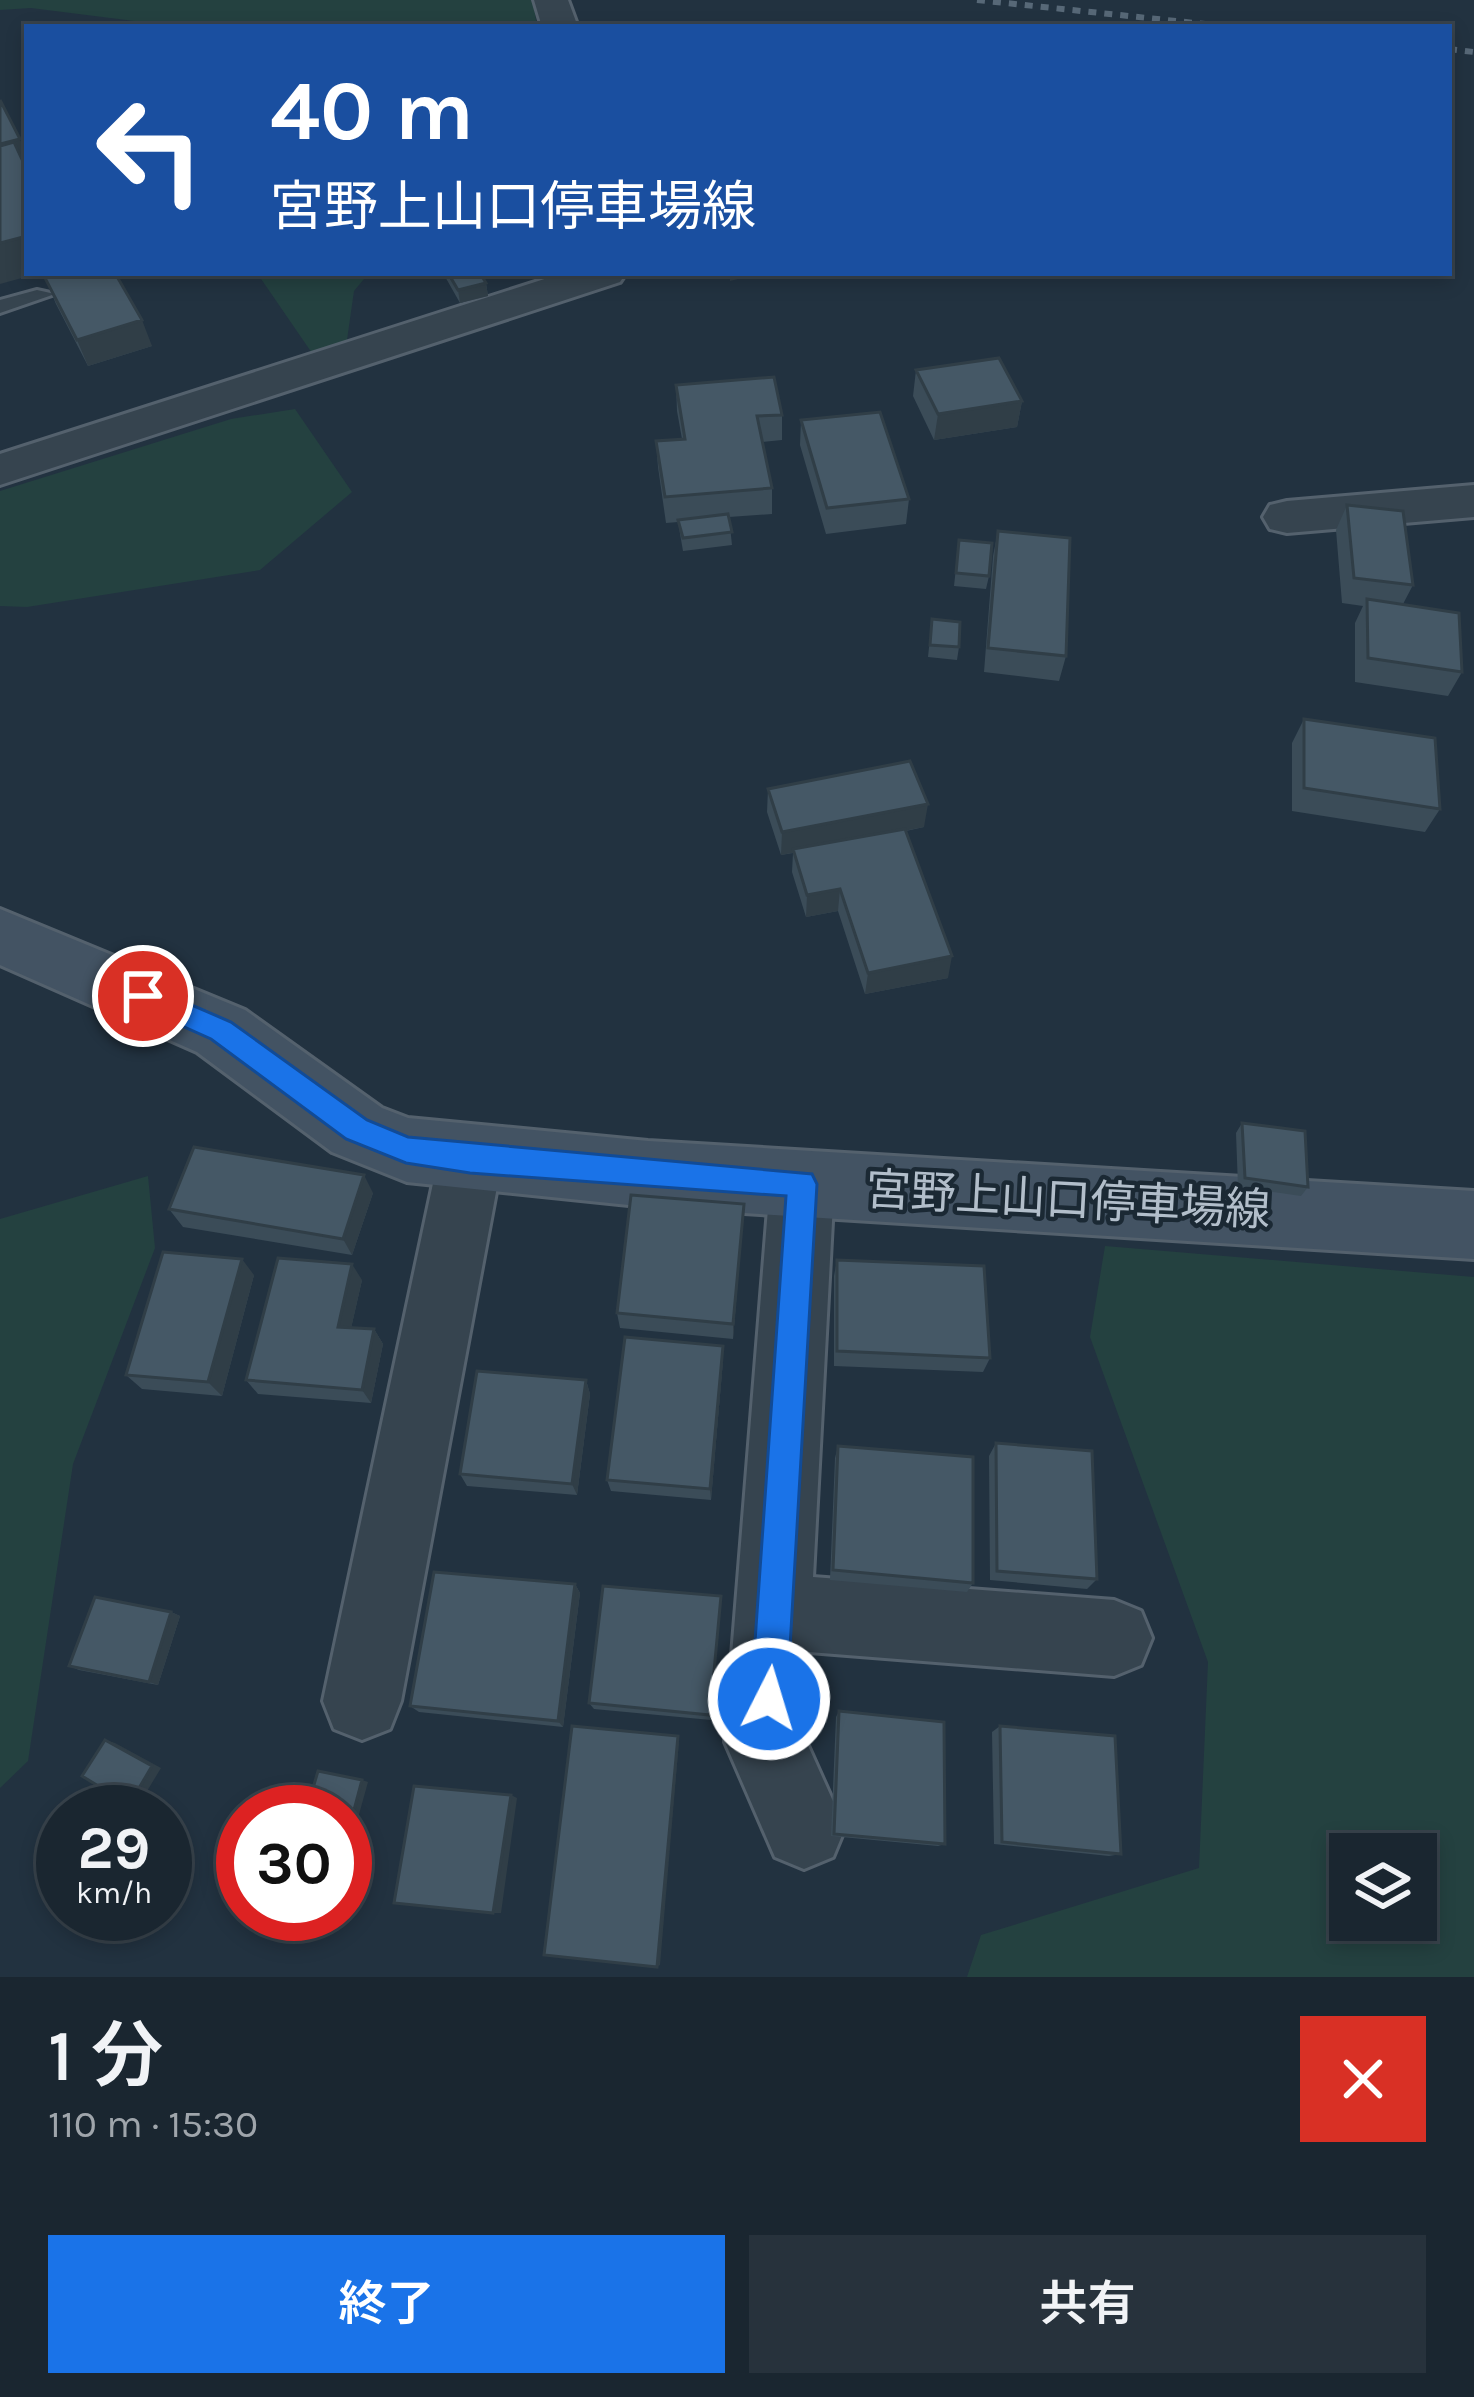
<!DOCTYPE html>
<html lang="ja">
<head>
<meta charset="utf-8">
<style>
  body { margin:0; font-family:Karla,"Noto Sans JP",sans-serif; background:#27323c; color:#f1f3f6; height:100vh; display:flex; flex-direction:column; font-size:45px; white-space:nowrap }
  * { box-sizing:border-box; margin:0 }
  p { font-size:39px; color:#9fa5ab }
  .icon { flex:none; width:66px; height:66px; fill:none; stroke:currentColor; stroke-width:2; stroke-linecap:round; stroke-linejoin:round }
  .map { position:relative; height:1977px; overflow:hidden }
  .panel { display:flex; flex-direction:column; background:#1a2630; flex:1 }
  .panel>* { flex:none }
  .banner { position:absolute; left:24px; top:24px; width:1428px; height:252px; border-radius:0px; box-shadow:0 6px 18px #0003,0 0 0 3px #38434c; background:#1a4fa0; color:#fff; overflow:hidden }
  .controls { position:absolute; left:1329px; top:1833px; display:grid; gap:24px }
  .controls a { display:grid; place-items:center; width:108px; height:108px; border-radius:0px; background:#1a2630; box-shadow:0 6px 18px #0003,0 0 0 3px #38434c; font-size:60px }
  .speed { position:absolute; left:36px; top:1785px; display:flex; gap:24px; font-size:60px; font-weight:700; text-align:center }
  .speed>* { display:grid; place-content:center; width:156px; height:156px; border-radius:50%; background:#1a2630; box-shadow:0 6px 18px #0003,0 0 0 3px #38434c; line-height:1 }
  .speed small { font-size:30px; font-weight:400 }
  .speed .limit { border:18px solid #d22; background:#fff; color:#111 }
  .pin { position:absolute; display:grid; place-items:center; width:102px; height:102px; color:#fff; margin:-51px; border:6px solid #fff; border-radius:50%; box-shadow:0 3px 12px #0007 }
  .me { position:absolute; width:132px; margin:-66px; rotate:5deg; stroke-linejoin:round; filter:drop-shadow(0 0 9px #0008) }
  .turn { display:flex; align-items:center; gap:42px; height:252px; padding:0 48px; font-size:54px }
  .turn .icon { width:156px; height:156px; stroke-width:2.5 }
  .turn b { display:block; font-size:84px; line-height:102px }
  .round { display:grid; place-items:center; flex:none; width:126px; height:126px; border-radius:0px; background:#27323c }
  .head { display:flex; align-items:center; justify-content:space-between; height:204px; padding:0 48px }
  h1 { font-size:72px; font-weight:600; line-height:90px }
  .primary-button { display:flex; gap:24px; margin-top:auto; padding:24px 48px }
  .primary-button a { flex:1; height:138px; border-radius:0px; background:#1a73e8; color:#fff; font-size:48px; font-weight:600; line-height:138px; text-align:center }
  .primary-button a+a { background:#27323c; color:#f1f3f6 }
  .map>svg:first-child { display:block }
</style>
</head>
<body>
<div class="map">
<svg width="1474" height="1977" viewBox="0 0 1474 1977">
  <rect width="100%" height="100%" fill="#223240"/>
  <path fill="#244140" fill-rule="evenodd" d="M 0,0 L 533,0 L 537,27 L 182,27 L 31,8 L 0,10 Z
    M 257,273 L 369,273 L 354,291 L 346,347 L 314,356 Z
    M 295,409 L 352,492 L 260,570 L 27,607 L 0,606 L 0,491 L 231,419 Z
    M 148,1176 L 155,1248 L 73,1464 L 28,1761 L 0,1788 L 0,1219 Z
    M 1105,1246 L 1474,1277 L 1474,1977 L 967,1977 L 981,1935 L 1199,1868 L 1208,1662 L 1090,1337 ZM 1416,1854 L 1416,1920 L 1350,1920 L 1350,1854 Z"/>
  <g fill="none" stroke-linecap="round" stroke-linejoin="round">
    <g stroke="#54616d" stroke-width="6">
      <path id="service" d="M 37,290 L 55,294 L 0,313 L 0,300 Z"/>
    </g>
    <g stroke="#54616d" stroke-width="6">
      <path id="minor" d="M 534,0 L 568,0 L 578,27 L 542,27 Z
        M 563,273 L 626,273 L 620,282 L 0,485 L 0,454 Z
        M 1474,485 L 1474,517 L 1287,533 L 1270,529 L 1263,517 L 1270,505 L 1287,501 Z
        M 470,1131 L 493,1139 L 502,1160 L 401,1701 L 390,1729 L 362,1740 L 334,1729 L 323,1701 L 438,1160 L 447,1139 Z
        M 802,1154 L 825,1163 L 834,1184 L 813,1577 L 1114,1600 L 1141,1611 L 1152,1638 L 1141,1665 L 1114,1676 L 809,1652 L 805,1739 L 845,1828 L 833,1857 L 804,1869 L 775,1857 L 725,1742 L 770,1184 L 779,1163 Z"/>
    </g>
    <g stroke="#54616d" stroke-width="6">
      <path id="secondary" d="M 0,909 L 245,1010 L 382,1108 L 408,1118 L 648,1141 L 1474,1191 L 1474,1259 L 648,1207 L 407,1182 L 332,1152 L 197,1052 L 0,965 Z"/>
    </g>
    <use href="#service" fill="#36444f" fill-rule="evenodd"/>
    <use href="#minor" fill="#36444f" fill-rule="evenodd"/>
    <use href="#secondary" fill="#435363" fill-rule="evenodd"/>
    <path stroke="#576877" stroke-width="6" stroke-dasharray="8 8" stroke-linecap="butt" d="M 977,0 L 1233,27
      M 1449,49 L 1474,52"/>
  </g>
  <path fill="#3b4c58" d="M 443,273 L 480,273 L 486,283 L 488,296 L 460,303 Z
    M 45,278 L 152,346 L 88,366 L 56,304 Z
    M 916,370 L 1022,401 L 1017,427 L 934,440 L 913,396 Z
    M 676,385 L 782,415 L 782,440 L 762,442 L 772,488 L 772,514 L 729,517 L 732,545 L 683,551 L 678,522 L 666,523 L 658,467 L 656,441 L 682,439 L 677,411 Z
    M 801,420 L 909,499 L 906,524 L 826,534 L 800,445 Z
    M 1347,505 L 1413,585 L 1403,604 L 1462,672 L 1448,696 L 1355,682 L 1355,623 L 1363,606 L 1342,603 L 1336,530 Z
    M 998,531 L 1066,656 L 1059,681 L 984,672 L 993,556 Z
    M 959,540 L 989,576 L 986,589 L 954,586 Z
    M 932,619 L 959,647 L 957,660 L 928,657 Z
    M 1304,719 L 1440,809 L 1425,832 L 1292,811 L 1292,743 Z
    M 768,789 L 924,827 L 906,831 L 948,978 L 865,994 L 838,911 L 806,917 L 792,872 L 793,853 L 781,855 L 767,812 Z
    M 1242,1123 L 1308,1187 L 1301,1196 L 1238,1187 L 1236,1133 Z
    M 373,1193 L 352,1255 L 183,1227 L 169,1209 Z
    M 744,1204 L 733,1339 L 620,1328 L 617,1313 Z
    M 837,1260 L 990,1358 L 983,1372 L 834,1366 L 834,1276 Z
    M 254,1275 L 222,1396 L 142,1389 L 126,1375 Z
    M 362,1280 L 351,1328 L 374,1329 L 383,1344 L 371,1403 L 258,1394 L 246,1380 Z
    M 723,1360 L 711,1500 L 611,1491 L 607,1480 Z
    M 586,1380 L 590,1394 L 577,1495 L 467,1486 L 460,1474 Z
    M 996,1443 L 1097,1579 L 1087,1589 L 990,1580 L 989,1456 Z
    M 838,1446 L 973,1583 L 967,1592 L 830,1580 L 835,1458 Z
    M 575,1584 L 580,1593 L 563,1727 L 419,1712 L 410,1706 Z
    M 721,1596 L 711,1720 L 594,1709 L 589,1703 Z
    M 171,1612 L 180,1616 L 158,1685 L 79,1670 L 69,1666 Z
    M 839,1711 L 945,1844 L 938,1846 L 831,1836 L 836,1717 Z
    M 1000,1726 L 1121,1854 L 1109,1856 L 994,1844 L 992,1732 Z"/>
  <path fill="#303e47" d="M 20,139 L 27,157 L 27,166 L 0,173 L 0,144 Z
    M 27,236 L 27,273 L 40,273 L 0,284 L 0,243 Z
    M 730,273 L 762,273 L 730,281 Z
    M 486,283 L 488,296 L 460,303 L 458,290 Z
    M 142,320 L 152,346 L 88,366 L 77,340 Z
    M 1022,401 L 1017,427 L 934,440 L 938,414 Z
    M 928,804 L 924,827 L 781,855 L 782,832 Z
    M 840,889 L 838,911 L 806,917 L 807,895 Z
    M 952,956 L 948,978 L 865,994 L 868,973 Z
    M 364,1175 L 373,1193 L 352,1255 L 343,1239 Z
    M 744,1204 L 743,1221 L 733,1339 L 733,1324 Z
    M 242,1259 L 254,1275 L 222,1396 L 208,1382 Z
    M 352,1264 L 362,1280 L 348,1342 L 338,1327 Z
    M 374,1329 L 383,1344 L 371,1403 L 362,1390 Z
    M 723,1346 L 723,1360 L 711,1500 L 710,1489 Z
    M 586,1380 L 590,1394 L 577,1495 L 572,1484 Z
    M 575,1584 L 580,1593 L 563,1727 L 558,1721 Z
    M 171,1612 L 180,1616 L 158,1685 L 149,1682 Z
    M 678,1736 L 679,1741 L 660,1965 L 657,1967 Z
    M 105,1740 L 115,1743 L 161,1768 L 138,1806 L 129,1805 Z
    M 362,1780 L 368,1782 L 345,1865 L 345,1844 Z
    M 511,1795 L 517,1798 L 501,1913 L 493,1913 Z"/>
  <path fill="#455866" stroke="#303e47" stroke-width="3" d="M 0,100 L 20,139 L 0,144 Z
    M 14,142 L 27,170 L 27,236 L 0,243 L 0,146 Z
    M 62,273 L 115,273 L 142,320 L 77,340 L 45,278 Z
    M 448,273 L 480,273 L 486,283 L 458,290 Z
    M 999,358 L 1022,401 L 938,414 L 916,370 Z
    M 774,377 L 782,415 L 757,416 L 772,488 L 665,497 L 656,441 L 685,439 L 676,385 Z
    M 880,412 L 909,499 L 827,508 L 801,420 Z
    M 1347,505 L 1403,511 L 1413,585 L 1354,578 Z
    M 728,514 L 732,532 L 683,538 L 678,520 Z
    M 998,531 L 1070,538 L 1066,656 L 988,648 Z
    M 959,540 L 992,543 L 989,576 L 956,573 Z
    M 1367,599 L 1459,613 L 1462,672 L 1368,658 Z
    M 932,619 L 960,622 L 959,647 L 930,645 Z
    M 1304,719 L 1435,738 L 1440,809 L 1304,788 Z
    M 910,761 L 928,804 L 782,832 L 768,789 Z
    M 905,829 L 952,956 L 868,973 L 840,889 L 807,895 L 793,849 Z
    M 1242,1123 L 1305,1131 L 1308,1187 L 1245,1178 Z
    M 194,1147 L 364,1175 L 343,1239 L 169,1209 Z
    M 631,1195 L 744,1204 L 733,1324 L 617,1313 Z
    M 163,1252 L 242,1259 L 208,1382 L 126,1375 Z
    M 278,1258 L 352,1264 L 338,1327 L 374,1329 L 362,1390 L 246,1380 Z
    M 837,1260 L 984,1266 L 990,1358 L 837,1351 Z
    M 625,1337 L 723,1346 L 710,1489 L 607,1480 Z
    M 477,1371 L 586,1380 L 572,1484 L 460,1474 Z
    M 996,1443 L 1092,1451 L 1097,1579 L 997,1571 Z
    M 838,1446 L 973,1457 L 973,1583 L 833,1570 Z
    M 434,1572 L 575,1584 L 558,1721 L 410,1706 Z
    M 603,1586 L 721,1596 L 710,1715 L 589,1703 Z
    M 95,1597 L 171,1612 L 149,1682 L 69,1666 Z
    M 839,1711 L 944,1722 L 945,1844 L 834,1834 Z
    M 572,1726 L 678,1736 L 657,1967 L 544,1955 Z
    M 1000,1726 L 1115,1736 L 1121,1854 L 1002,1842 Z
    M 105,1740 L 152,1766 L 129,1805 L 82,1776 Z
    M 318,1771 L 362,1780 L 345,1844 L 345,1812 L 306,1812 Z
    M 414,1786 L 511,1795 L 493,1913 L 394,1903 Z"/>
  <path fill="#1a73e8" stroke="#114b97" stroke-width="3" d="M 143,984 L 231,1022 L 367,1120 L 408,1137 L 812,1174 L 817,1184 L 787,1699 L 782,1711 L 769,1716 L 757,1711 L 751,1699 L 786,1196 L 470,1173 L 406,1163 L 346,1139 L 211,1039 L 133,1004 L 129,996 Z"/>
  <g text-anchor="middle" dominant-baseline="central" stroke-width="9" stroke-linejoin="round" paint-order="stroke">
    <g font-size="45" fill="#b2beca" stroke="#1b2934">
      <text transform="translate(1068 1200) rotate(3)">宮野上山口停車場線</text>
    </g>
  </g>
</svg>
<div class="controls">
<a><svg class="icon" aria-label="layers" viewBox="0 0 24 24"><path d="M12 4l9 5-9 5-9-5zM3 14l9 5 9-5"/></svg></a>
</div>
<div class="speed"><div>29<small>km/h</small></div><div class="limit">30</div></div>
<div class="pin" style="left:143px;top:996px;background:#d93025"><svg class="icon" aria-label="arrive" viewBox="0 0 24 24"><path d="M6 21V4h12l-3 4 3 4H6"/></svg></div>
<svg class="me" style="left:769px;top:1699px" viewBox="-20 -20 40 40"><circle r="17" fill="#1a73e8" stroke="#fff" stroke-width="3"/><path d="M0-11L8 9 0 5-8 9z" fill="#fff"/></svg>
<div class="banner">
<div class="turn"><svg class="icon" aria-label="left" viewBox="0 0 24 24"><path d="M17 20v-9H6M10 6l-5 5 5 5"/></svg><div><b>40 m</b>宮野上山口停車場線</div></div>
</div>
</div>
<section class="panel">
<div class="head"><div><h1>1 分</h1><p>110 m · 15:30</p></div><a class="round" style="background:#d93025;color:#fff"><svg class="icon" aria-label="close" viewBox="0 0 24 24"><path d="M6 6l12 12M18 6L6 18"/></svg></a></div>
<div class="primary-button"><a>終了</a><a>共有</a></div>
</section>
</body>
</html>
